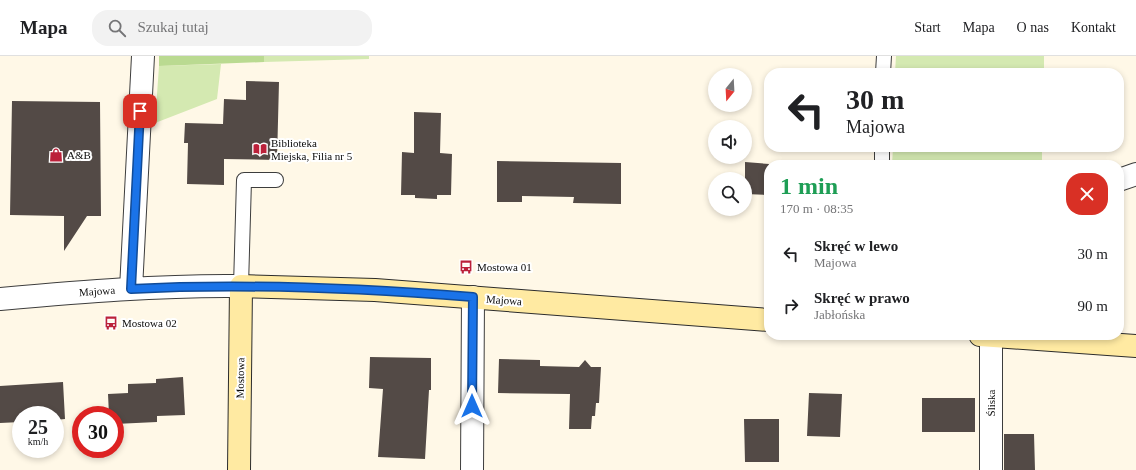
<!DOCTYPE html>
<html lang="pl">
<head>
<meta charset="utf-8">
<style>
  body { margin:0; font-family:"Times New Roman",serif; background:#f2f2f2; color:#202124; height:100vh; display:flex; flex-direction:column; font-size:15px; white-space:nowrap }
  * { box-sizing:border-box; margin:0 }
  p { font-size:13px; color:#757577 }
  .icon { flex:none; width:22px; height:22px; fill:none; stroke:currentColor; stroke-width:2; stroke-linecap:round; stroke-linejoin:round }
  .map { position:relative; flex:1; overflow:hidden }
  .panel { position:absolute; left:764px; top:104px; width:360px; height:180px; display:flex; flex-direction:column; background:#fff; border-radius:16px; box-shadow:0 2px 6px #0003 }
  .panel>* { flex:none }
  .banner { position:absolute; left:764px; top:12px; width:360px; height:84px; border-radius:16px; box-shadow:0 2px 6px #0003; background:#fff; color:#202124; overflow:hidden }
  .needle { width:26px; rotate:198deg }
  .buttons { position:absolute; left:708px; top:12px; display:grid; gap:8px }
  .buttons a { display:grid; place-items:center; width:44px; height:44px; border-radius:50%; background:#fff; box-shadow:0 2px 6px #0003; font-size:20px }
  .speed { position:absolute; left:12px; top:350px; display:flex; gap:8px; font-size:20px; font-weight:700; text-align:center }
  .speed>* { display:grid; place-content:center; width:52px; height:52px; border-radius:50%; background:#fff; box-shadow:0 2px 6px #0003; line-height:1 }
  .speed small { font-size:10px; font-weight:400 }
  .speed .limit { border:6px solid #d22; background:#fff; color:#111 }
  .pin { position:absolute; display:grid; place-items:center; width:34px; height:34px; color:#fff; margin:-17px; border-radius:8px; box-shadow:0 2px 6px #0006 }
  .me { position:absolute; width:44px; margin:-22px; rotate:0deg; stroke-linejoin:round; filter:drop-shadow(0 0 3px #0008) }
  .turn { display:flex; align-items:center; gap:14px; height:84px; padding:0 16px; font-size:18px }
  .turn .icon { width:52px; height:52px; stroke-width:2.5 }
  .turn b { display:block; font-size:28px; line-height:34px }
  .round { display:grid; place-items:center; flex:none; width:42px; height:42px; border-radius:16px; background:#f2f2f2 }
  .headline { display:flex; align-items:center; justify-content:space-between; height:68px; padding:0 16px }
  h1 { font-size:24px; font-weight:700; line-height:30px; color:#1e9e55 }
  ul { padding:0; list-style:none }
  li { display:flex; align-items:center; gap:12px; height:52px; padding:0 16px }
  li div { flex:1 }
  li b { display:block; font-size:15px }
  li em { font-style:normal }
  header { display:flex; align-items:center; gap:24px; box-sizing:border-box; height:56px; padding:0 20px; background:#fff; border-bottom:1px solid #e0e0e0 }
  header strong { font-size:19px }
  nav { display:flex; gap:22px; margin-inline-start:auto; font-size:14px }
  .search { width:280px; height:36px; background:#f2f2f2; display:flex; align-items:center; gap:10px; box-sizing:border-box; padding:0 14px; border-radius:16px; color:#757577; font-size:15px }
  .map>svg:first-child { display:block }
</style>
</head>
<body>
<header>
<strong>Mapa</strong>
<div class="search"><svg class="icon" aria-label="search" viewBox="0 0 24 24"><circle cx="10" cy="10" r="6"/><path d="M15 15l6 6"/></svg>Szukaj tutaj</div>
<nav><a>Start</a><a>Mapa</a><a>O nas</a><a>Kontakt</a></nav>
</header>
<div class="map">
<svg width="1136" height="414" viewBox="0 0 1136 414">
  <rect width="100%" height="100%" fill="#fff8e7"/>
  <path fill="#d4e9b1" d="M 264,0 L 369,0 L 369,3 L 264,6 Z
    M 896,0 L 1044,0 L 1044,17 L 895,17 Z
    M 221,8 L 217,43 L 155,67 L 159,10 Z
    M 893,91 L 1042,91 L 1042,109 L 892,109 Z"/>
  <path fill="#bada91" d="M 159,0 L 264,0 L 264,6 L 159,10 Z"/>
  <path fill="#534a46" d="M 246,25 L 279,26 L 277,104 L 224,103 L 224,129 L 187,128 L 188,87 L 184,87 L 185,67 L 223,68 L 224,43 L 246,44 Z
    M 12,45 L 100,46 L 101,160 L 87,160 L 64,195 L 64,160 L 10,159 Z
    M 414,56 L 441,57 L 440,97 L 452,98 L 451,139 L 437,139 L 437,143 L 415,142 L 415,139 L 401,139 L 402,96 L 414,97 Z
    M 497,105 L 621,107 L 621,148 L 573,147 L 574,141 L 522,140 L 522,146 L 497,146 Z
    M 745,106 L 769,108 L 767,139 L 745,138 Z
    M 370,301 L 431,302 L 431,334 L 429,334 L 425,403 L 378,401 L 383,333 L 369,332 Z
    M 499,303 L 540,304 L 540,310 L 579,311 L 585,304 L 591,311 L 601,311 L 599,347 L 596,347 L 595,360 L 592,360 L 591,373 L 569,373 L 570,338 L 498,337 Z
    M 183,321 L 185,359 L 157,360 L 157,366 L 115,368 L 115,359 L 109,359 L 108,338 L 128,337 L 128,328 L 156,327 L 156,323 Z
    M 63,326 L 65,363 L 55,364 L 55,359 L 21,359 L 21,366 L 0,367 L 0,330 Z
    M 809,337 L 842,338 L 840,381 L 807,380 Z
    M 922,342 L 975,342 L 975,376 L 922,376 Z
    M 744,363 L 779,363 L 779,406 L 745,406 Z
    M 1004,378 L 1034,378 L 1035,414 L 1004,414 Z"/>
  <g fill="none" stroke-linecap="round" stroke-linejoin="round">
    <g stroke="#3d3d3d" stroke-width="16">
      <path id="lane" d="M 883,17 L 884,0
        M 882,109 L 882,91
        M 241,230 L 244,124 L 276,124"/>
    </g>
    <g stroke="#3d3d3d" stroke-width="24">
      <path id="street" d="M 1119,124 L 1136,118
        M 131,233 L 143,0
        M 0,243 C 80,236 160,229 241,230
        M 472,414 L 473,241
        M 991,414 L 991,280"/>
    </g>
    <g stroke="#2c2c2c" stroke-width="24">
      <path id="secondary" d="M 980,279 L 1136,290
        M 239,414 L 241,230 L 375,234 L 769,264"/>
    </g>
    <use href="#lane" stroke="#fff" stroke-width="14"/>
    <use href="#street" stroke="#fff" stroke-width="22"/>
    <use href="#secondary" stroke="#ffeaa2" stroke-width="22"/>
  </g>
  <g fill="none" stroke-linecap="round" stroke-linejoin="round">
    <g stroke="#114b97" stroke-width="10">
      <path id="route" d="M 140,55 L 131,233 C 245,227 359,232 473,241 L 472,350"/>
    </g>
    <use href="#route" stroke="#1a73e8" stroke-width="7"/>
  </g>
  <defs>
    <g id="library-bare" transform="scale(1.08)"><path d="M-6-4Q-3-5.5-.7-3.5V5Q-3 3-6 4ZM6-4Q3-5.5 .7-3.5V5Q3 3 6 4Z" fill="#bb213a" stroke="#fff" stroke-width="2.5" paint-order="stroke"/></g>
    <g id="shop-bare" transform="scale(1.08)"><path d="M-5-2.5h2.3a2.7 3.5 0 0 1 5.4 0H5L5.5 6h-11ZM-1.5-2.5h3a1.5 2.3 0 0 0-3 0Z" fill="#bb213a" stroke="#fff" stroke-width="2.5" paint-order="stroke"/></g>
    <g id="bus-bare" transform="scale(1.08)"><path d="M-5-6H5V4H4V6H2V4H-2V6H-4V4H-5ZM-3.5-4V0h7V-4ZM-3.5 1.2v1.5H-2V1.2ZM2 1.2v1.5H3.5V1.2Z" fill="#bb213a" stroke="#fff" stroke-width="2.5" paint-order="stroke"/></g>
  </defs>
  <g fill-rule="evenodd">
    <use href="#library-bare" x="260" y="93"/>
    <use href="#shop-bare" x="56" y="99"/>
    <use href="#bus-bare" x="466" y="211"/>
    <use href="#bus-bare" x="111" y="267"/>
  </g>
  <g text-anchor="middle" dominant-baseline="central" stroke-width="4" stroke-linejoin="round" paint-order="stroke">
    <g font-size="11" fill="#0a0a0a" stroke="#fff" text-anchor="start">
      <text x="271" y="87">Biblioteka<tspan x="271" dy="13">Miejska, Filia nr 5</tspan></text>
      <text x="67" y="99">A&amp;B</text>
      <text x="477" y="211">Mostowa 01</text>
      <text x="122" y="267">Mostowa 02</text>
    </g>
    <g font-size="11" fill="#0a0a0a" stroke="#fff">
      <text transform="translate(97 235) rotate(-4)">Majowa</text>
      <text transform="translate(504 244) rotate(4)">Majowa</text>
      <text transform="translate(240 322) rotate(-89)">Mostowa</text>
      <text transform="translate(991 347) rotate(-90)">Śliska</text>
    </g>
  </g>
</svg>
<div class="buttons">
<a><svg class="needle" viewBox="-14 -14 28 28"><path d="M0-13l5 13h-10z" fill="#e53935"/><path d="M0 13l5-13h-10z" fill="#757577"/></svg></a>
<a><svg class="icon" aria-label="sound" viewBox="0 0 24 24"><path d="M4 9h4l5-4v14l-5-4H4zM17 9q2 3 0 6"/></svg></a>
<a><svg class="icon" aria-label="search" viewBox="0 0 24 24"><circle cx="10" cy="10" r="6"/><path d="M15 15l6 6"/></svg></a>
</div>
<div class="speed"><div>25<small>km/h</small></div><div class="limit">30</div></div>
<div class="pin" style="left:140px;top:55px;background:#d93025"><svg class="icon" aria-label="arrive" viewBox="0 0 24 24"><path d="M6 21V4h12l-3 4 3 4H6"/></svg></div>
<svg class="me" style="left:472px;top:350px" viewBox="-20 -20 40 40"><path d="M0-17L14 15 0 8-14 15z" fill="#1a73e8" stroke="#fff" stroke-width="4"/></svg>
<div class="banner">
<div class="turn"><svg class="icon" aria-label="left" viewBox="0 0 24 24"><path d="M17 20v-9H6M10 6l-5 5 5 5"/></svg><div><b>30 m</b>Majowa</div></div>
</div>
<section class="panel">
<div class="headline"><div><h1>1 min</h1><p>170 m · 08:35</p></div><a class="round" style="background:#d93025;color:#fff"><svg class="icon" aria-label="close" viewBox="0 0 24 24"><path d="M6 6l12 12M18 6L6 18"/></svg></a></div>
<ul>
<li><svg class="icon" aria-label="left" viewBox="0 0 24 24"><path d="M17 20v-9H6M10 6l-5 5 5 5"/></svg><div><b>Skręć w lewo</b><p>Majowa</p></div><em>30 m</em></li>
<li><svg class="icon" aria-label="right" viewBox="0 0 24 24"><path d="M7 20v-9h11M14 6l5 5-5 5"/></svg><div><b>Skręć w prawo</b><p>Jabłońska</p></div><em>90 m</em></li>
</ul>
</section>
</div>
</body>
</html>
